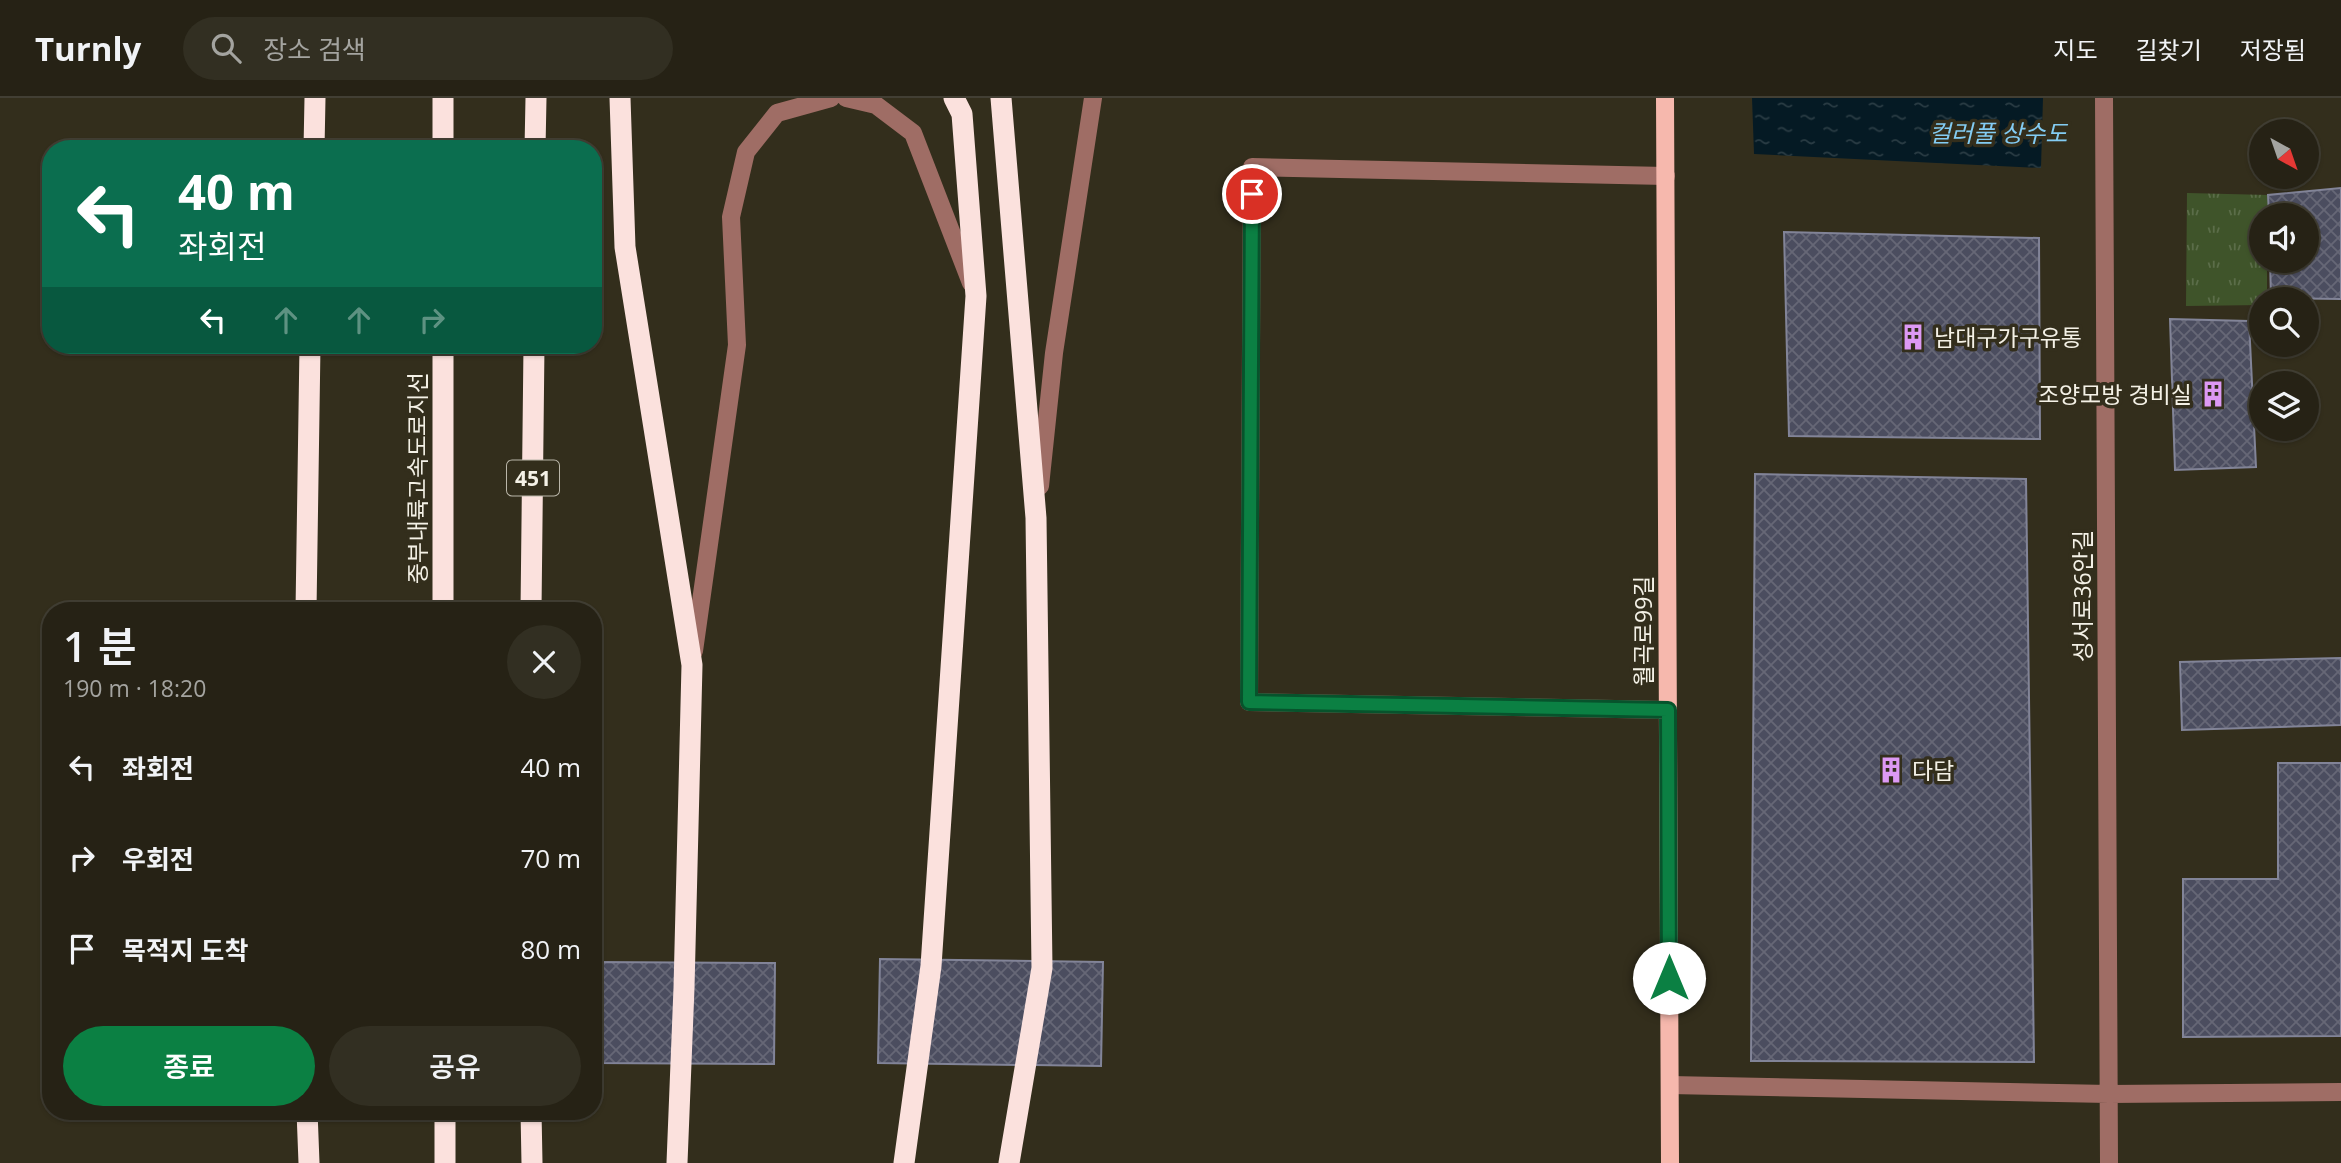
<!DOCTYPE html>
<html lang="ko">
<head>
<meta charset="utf-8">
<style>
  body { margin:0; font-family:"Open Sans","Noto Sans KR",sans-serif; background:#322f22; color:#f1f3f6; height:100vh; display:flex; flex-direction:column; font-size:26px; white-space:nowrap }
  * { box-sizing:border-box; margin:0 }
  p { font-size:23px; color:#a4a4a0 }
  .icon { flex:none; width:38px; height:38px; fill:none; stroke:currentColor; stroke-width:2; stroke-linecap:round; stroke-linejoin:round }
  .map { position:relative; flex:1; overflow:hidden }
  .drawer { position:absolute; left:42px; top:504px; width:560px; height:518px; display:flex; flex-direction:column; background:#262215; border-radius:28px; box-shadow:0 2px 5px #0004,0 0 0 2px #423f34 }
  .drawer>* { flex:none }
  .banner { position:absolute; left:42px; top:42px; width:560px; height:214px; border-radius:28px; box-shadow:0 2px 5px #0004,0 0 0 2px #423f34; background:#0b6e4f; color:#fff; overflow:hidden }
  .needle { width:46px; rotate:140deg }
  .buttons { position:absolute; left:2249px; top:21px; display:grid; gap:14px }
  .buttons a { display:grid; place-items:center; width:70px; height:70px; border-radius:50%; background:#262215; box-shadow:0 2px 5px #0004,0 0 0 2px #423f34; font-size:35px }
  .pin { position:absolute; display:grid; place-items:center; width:60px; height:60px; color:#fff; margin:-30px; border:4px solid #fff; border-radius:50%; box-shadow:0 2px 7px #0007 }
  .me { position:absolute; width:77px; margin:-38px; rotate:0deg; stroke-linejoin:round; filter:drop-shadow(0 0 5px #0008) }
  .turn { display:flex; align-items:center; gap:24px; height:147px; padding:0 21px; font-size:32px }
  .turn .icon { width:91px; height:91px; stroke-width:2.5 }
  .turn b { display:block; font-size:49px; line-height:60px }
  .lanes { display:flex; align-items:center; height:66px; padding:0 21px; background:#0003; justify-content:center; gap:35px; direction:ltr }
  .lanes .off { opacity:.35 }
  .round { display:grid; place-items:center; flex:none; width:74px; height:74px; border-radius:37px; background:#322f22 }
  .summary { display:flex; align-items:center; justify-content:space-between; height:119px; padding:0 21px }
  h1 { font-size:42px; font-weight:600; line-height:52px }
  .button { display:flex; gap:14px; margin-top:auto; padding:14px 21px }
  .button a { flex:1; height:80px; border-radius:42px; background:#0b8043; color:#fff; font-size:28px; font-weight:600; line-height:80px; text-align:center }
  .button a+a { background:#322f22; color:#f1f3f6 }
  ul { padding:0; list-style:none }
  li { display:flex; align-items:center; gap:21px; height:91px; padding:0 21px }
  li div { flex:1 }
  li b { display:block; font-size:26px }
  li em { font-style:normal }
  header { display:flex; align-items:center; gap:42px; box-sizing:border-box; height:98px; padding:0 35px; background:#262215; border-bottom:2px solid #423f34 }
  header strong { font-size:33px }
  nav { display:flex; gap:38px; margin-inline-start:auto; font-size:24px }
  .search { width:490px; height:63px; background:#322f22; display:flex; align-items:center; gap:18px; box-sizing:border-box; padding:0 24px; border-radius:38px; color:#a4a4a0; font-size:26px }
  .map>svg:first-child { display:block }
</style>
</head>
<body>
<header>
<strong>Turnly</strong>
<div class="search"><svg class="icon" aria-label="search" viewBox="0 0 24 24"><circle cx="10" cy="10" r="6"/><path d="M15 15l6 6"/></svg>장소 검색</div>
<nav><a>지도</a><a>길찾기</a><a>저장됨</a></nav>
</header>
<div class="map">
<svg width="2341" height="1065" viewBox="0 0 2341 1065">
  <defs>
    <pattern id="park-tufts" width="24" height="20" patternUnits="userSpaceOnUse" patternTransform="scale(1.75)"><rect width="24" height="20" fill="#3f542a"/><path d="M3 7l-1-3M5 7V3M7 7l1-3M15 17l-1-3M17 17v-4M19 17l1-3" fill="none" stroke="#5b6d49"/></pattern>
    <pattern id="water-ripples" width="26" height="14" patternUnits="userSpaceOnUse" patternTransform="scale(1.75)"><rect width="26" height="14" fill="#051a24"/><path d="M2 4q2-2 4 0t4 0M15 11q2-2 4 0t4 0" fill="none" stroke="#2a3c44"/></pattern>
    <pattern id="building-cross-hatch" width="8" height="8" patternUnits="userSpaceOnUse" patternTransform="scale(1.75)"><rect width="8" height="8" fill="#4b4d5f"/><path d="M0 0l8 8M0 8l8-8" fill="none" stroke="#666776"/></pattern>
  </defs>
  <rect width="100%" height="100%" fill="#332e1c"/>
  <path fill="url(#park-tufts)" d="M 2187,95 L 2268,97 L 2268,117 L 2261,117 L 2261,163 L 2267,163 L 2267,201 L 2261,201 L 2261,207 L 2186,208 Z"/>
  <path fill="url(#water-ripples)" d="M 1752,0 L 2043,0 L 2041,70 L 1754,56 Z"/>
  <path fill="url(#building-cross-hatch)" stroke="#828498" stroke-width="2" d="M 2341,90 L 2341,201 L 2271,200 L 2270,163 L 2306,163 L 2306,117 L 2269,117 L 2268,97 Z
    M 1784,134 L 2039,140 L 2040,341 L 1789,338 Z
    M 2170,221 L 2249,223 L 2256,369 L 2175,372 Z
    M 1755,376 L 2026,381 L 2034,964 L 1751,963 Z
    M 2341,560 L 2341,627 L 2182,632 L 2180,564 Z
    M 2278,665 L 2341,665 L 2341,938 L 2183,939 L 2183,781 L 2278,781 Z
    M 880,861 L 1103,864 L 1101,968 L 878,965 Z
    M 593,864 L 775,865 L 774,966 L 593,965 Z"/>
  <g fill="none" stroke-linecap="round" stroke-linejoin="round">
    <path stroke="#9f6d65" stroke-width="18" d="M 846,0 L 876,7 L 913,35 L 971,185
      M 2104,0 L 2109,1065
      M 1666,78 L 1252,69 L 1249,604 L 1668,612
      M 1040,388 L 1054,255 L 1093,0
      M 694,553 L 737,247 L 731,119 L 746,54 L 777,15 L 831,0
      M 1670,987 L 2109,996 L 2341,994"/>
    <path stroke="#f6b8ad" stroke-width="18" d="M 1665,0 L 1670,1065"/>
    <path stroke="#fbe1dd" stroke-width="21" d="M 443,0 L 443,51
      M 620,0 L 625,149 L 692,567 L 684,890 L 677,1065
      M 1001,0 L 1036,420 L 1042,870 L 1009,1065
      M 314,51 L 315,0
      M 535,51 L 536,0
      M 443,247 L 443,513
      M 306,513 L 310,247
      M 531,513 L 534,247
      M 307,1013 L 309,1065
      M 445,1013 L 445,1065
      M 531,1013 L 532,1065
      M 904,1065 L 931,868 L 976,198 L 962,16 L 954,0"/>
  </g>
  <g fill="none" stroke-linecap="round" stroke-linejoin="round">
    <g stroke="#07532c" stroke-width="18">
      <path id="route" d="M 1252,96 L 1249,604 L 1668,612 L 1669,880"/>
    </g>
    <use href="#route" stroke="#0b8043" stroke-width="12"/>
  </g>
  <defs>
    <g id="building-bare" transform="scale(2.1)"><path d="M-4-6H4V6H1V3H-1V6H-4ZM-2.5-4.3h1.7v1.8h-1.7ZM.8-4.3h1.7v1.8H.8ZM-2.5-1h1.7V.8h-1.7ZM.8-1h1.7V.8H.8Z" fill="#dd99f4" stroke="#332e1c" stroke-width="2.5" paint-order="stroke"/></g>
  </defs>
  <g fill-rule="evenodd">
    <use href="#building-bare" x="1913" y="239"/>
    <use href="#building-bare" x="2213" y="296"/>
    <use href="#building-bare" x="1891" y="672"/>
  </g>
  <g text-anchor="middle" dominant-baseline="central" stroke-width="7" stroke-linejoin="round" paint-order="stroke">
    <rect fill="#332e1c" stroke="#bab6a9" stroke-width="2" x="507" y="362.5" width="52" height="35" rx="5"/>
    <g font-size="21" font-weight="bold" fill="#f4f1e6">
      <text x="533" y="380">451</text>
    </g>
    <g font-size="23" fill="#f4f1e6" stroke="#332e1c" text-anchor="start">
      <text x="1934" y="239">남대구가구유통</text>
      <text x="2192" y="296" text-anchor="end">조양모방 경비실</text>
      <text x="1912" y="672">다담</text>
    </g>
    <g font-size="23" fill="#f4f1e6" stroke="#332e1c">
      <text transform="translate(417 380) rotate(-90)">중부내륙고속도로지선</text>
      <text transform="translate(2082 498) rotate(-90)">성서로36안길</text>
      <text transform="translate(1643 533) rotate(-90)">월곡로99길</text>
    </g>
    <g font-size="24" font-style="italic" fill="#83ccf3" stroke="#332e1c">
      <text x="1998" y="34">컬러풀 상수도</text>
    </g>
  </g>
</svg>
<div class="buttons">
<a><svg class="needle" viewBox="-14 -14 28 28"><path d="M0-13l5 13h-10z" fill="#e53935"/><path d="M0 13l5-13h-10z" fill="#a4a4a0"/></svg></a>
<a><svg class="icon" aria-label="sound" viewBox="0 0 24 24"><path d="M4 9h4l5-4v14l-5-4H4zM17 9q2 3 0 6"/></svg></a>
<a><svg class="icon" aria-label="search" viewBox="0 0 24 24"><circle cx="10" cy="10" r="6"/><path d="M15 15l6 6"/></svg></a>
<a><svg class="icon" aria-label="layers" viewBox="0 0 24 24"><path d="M12 4l9 5-9 5-9-5zM3 14l9 5 9-5"/></svg></a>
</div>
<div class="pin" style="left:1252px;top:96px;background:#d93025"><svg class="icon" aria-label="arrive" viewBox="0 0 24 24"><path d="M6 21V4h12l-3 4 3 4H6"/></svg></div>
<svg class="me" style="left:1669px;top:880px" viewBox="-20 -20 40 40"><circle r="19" fill="#fff"/><path d="M0-13L10 11 0 6-10 11z" fill="#0b8043"/></svg>
<div class="banner">
<div class="turn"><svg class="icon" aria-label="left" viewBox="0 0 24 24"><path d="M17 20v-9H6M10 6l-5 5 5 5"/></svg><div><b>40 m</b>좌회전</div></div>
<div class="lanes"><svg class="icon" aria-label="left" viewBox="0 0 24 24"><path d="M17 20v-9H6M10 6l-5 5 5 5"/></svg><svg class="icon off" aria-label="ahead" viewBox="0 0 24 24"><path d="M12 20V5M6 11l6-6 6 6"/></svg><svg class="icon off" aria-label="ahead" viewBox="0 0 24 24"><path d="M12 20V5M6 11l6-6 6 6"/></svg><svg class="icon off" aria-label="right" viewBox="0 0 24 24"><path d="M7 20v-9h11M14 6l5 5-5 5"/></svg></div>
</div>
<section class="drawer">
<div class="summary"><div><h1>1 분</h1><p>190 m · 18:20</p></div><a class="round"><svg class="icon" aria-label="close" viewBox="0 0 24 24"><path d="M6 6l12 12M18 6L6 18"/></svg></a></div>
<ul>
<li><svg class="icon" aria-label="left" viewBox="0 0 24 24"><path d="M17 20v-9H6M10 6l-5 5 5 5"/></svg><div><b>좌회전</b></div><em>40 m</em></li>
<li><svg class="icon" aria-label="right" viewBox="0 0 24 24"><path d="M7 20v-9h11M14 6l5 5-5 5"/></svg><div><b>우회전</b></div><em>70 m</em></li>
<li><svg class="icon" aria-label="arrive" viewBox="0 0 24 24"><path d="M6 21V4h12l-3 4 3 4H6"/></svg><div><b>목적지 도착</b></div><em>80 m</em></li>
</ul>
<div class="button"><a>종료</a><a>공유</a></div>
</section>
</div>
</body>
</html>
